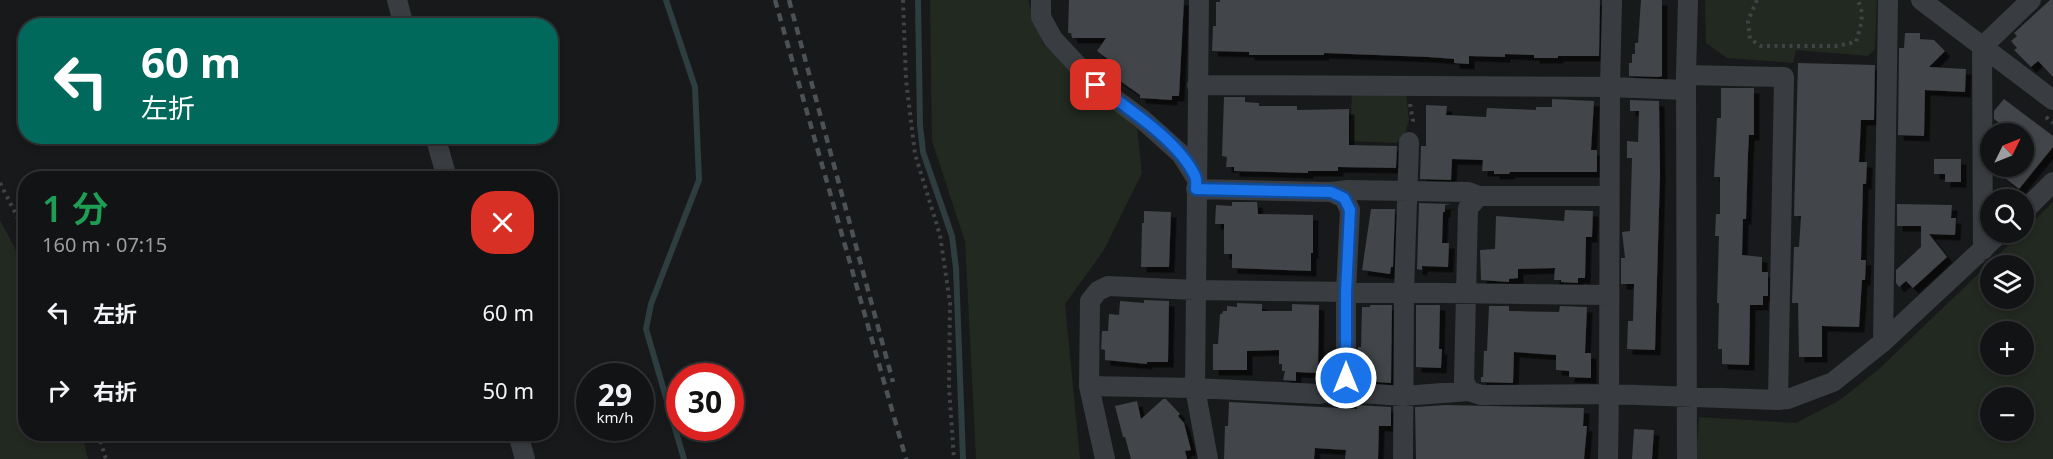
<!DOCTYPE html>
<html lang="ja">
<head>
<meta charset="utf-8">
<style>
  body { margin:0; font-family:"Noto Sans","Noto Sans JP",sans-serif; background:#1b1c1d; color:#f1f3f6; height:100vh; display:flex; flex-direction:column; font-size:22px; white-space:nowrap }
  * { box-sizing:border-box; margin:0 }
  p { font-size:20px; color:#9c9ea0 }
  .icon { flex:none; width:33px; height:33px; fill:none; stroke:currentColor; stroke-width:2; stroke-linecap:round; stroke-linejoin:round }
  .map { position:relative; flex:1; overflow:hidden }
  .sheet { position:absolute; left:18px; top:171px; width:540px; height:270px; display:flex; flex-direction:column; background:#121314; border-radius:24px; box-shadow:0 3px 9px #0003,0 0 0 2px #313234 }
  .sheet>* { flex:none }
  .top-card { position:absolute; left:18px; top:18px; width:540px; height:126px; border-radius:24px; box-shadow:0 3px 9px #0003,0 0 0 2px #313234; background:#00695c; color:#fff; overflow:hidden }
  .needle { width:39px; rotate:47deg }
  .fabs { position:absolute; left:1980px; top:123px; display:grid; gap:12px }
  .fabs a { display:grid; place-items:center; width:54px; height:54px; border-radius:50%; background:#121314; box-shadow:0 3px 9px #0003,0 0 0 2px #313234; font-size:30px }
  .speed { position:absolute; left:576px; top:363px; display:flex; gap:12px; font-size:30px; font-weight:700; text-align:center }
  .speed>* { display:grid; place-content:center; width:78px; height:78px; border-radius:50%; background:#121314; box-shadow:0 3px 9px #0003,0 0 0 2px #313234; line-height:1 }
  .speed small { font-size:15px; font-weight:400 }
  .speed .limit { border:9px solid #d22; background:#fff; color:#111 }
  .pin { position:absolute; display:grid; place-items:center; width:51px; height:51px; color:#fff; margin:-26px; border-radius:12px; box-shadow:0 3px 9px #0006 }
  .me { position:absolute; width:66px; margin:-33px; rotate:0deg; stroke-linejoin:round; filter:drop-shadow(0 0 4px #0008) }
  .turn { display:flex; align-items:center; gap:21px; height:126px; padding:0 24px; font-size:27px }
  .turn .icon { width:78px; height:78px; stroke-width:2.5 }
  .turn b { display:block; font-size:42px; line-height:51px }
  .round { display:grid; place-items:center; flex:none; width:63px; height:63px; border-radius:24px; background:#1b1c1d }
  .overview { display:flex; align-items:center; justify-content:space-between; height:102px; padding:0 24px }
  h1 { font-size:36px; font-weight:600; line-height:45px; color:#1e9e55 }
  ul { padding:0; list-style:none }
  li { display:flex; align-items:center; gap:18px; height:78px; padding:0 24px }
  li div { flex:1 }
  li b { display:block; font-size:22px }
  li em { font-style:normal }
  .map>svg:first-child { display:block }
</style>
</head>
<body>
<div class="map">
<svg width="2053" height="459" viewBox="0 0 2053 459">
  <defs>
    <filter id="shadow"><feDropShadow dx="5.5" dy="5.5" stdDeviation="0" flood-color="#0009"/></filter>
  </defs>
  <rect width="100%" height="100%" fill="#18191b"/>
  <path fill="#222920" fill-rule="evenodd" d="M 930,0 L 1028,0 L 1043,44 L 1137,127 L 1142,173 L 1104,250 L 1065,304 L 1080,459 L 976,459 L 965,241 L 932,141 Z
    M 1705,0 L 1877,0 L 1875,49 L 1868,56 L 1796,50 L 1793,63 L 1727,58 L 1706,43 Z
    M 1352,91 L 1406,92 L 1409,120 L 1404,137 L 1396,143 L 1350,141 Z
    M 2053,202 L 2053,459 L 1696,459 L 1699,417 L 1796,423 L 1840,400 L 1879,369 L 2021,233 L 2024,232 L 2024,230 ZM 1990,266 L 2024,266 L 2024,298 L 1990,298 ZM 1990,332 L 2024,332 L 2024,364 L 1990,364 ZM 1990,398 L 2024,398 L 2024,430 L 1990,430 Z
    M 0,220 L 25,267 L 26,434 L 82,434 L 88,459 L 0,459 Z"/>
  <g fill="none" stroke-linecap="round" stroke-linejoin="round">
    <path stroke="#2e3d3f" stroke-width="6" d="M 666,0 L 695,87 L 699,180 L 651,304 L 646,329 L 684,459
      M 918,0 L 920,125 L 923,152 L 952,236 L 956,268 L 963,459"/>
  </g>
  <path fill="#424448" filter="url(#shadow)" d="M 1069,0 L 1184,0 L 1179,96 L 1172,96 L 1172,100 L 1140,98 L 1140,95 L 1103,69 L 1109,60 L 1097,51 L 1106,38 L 1072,38 L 1071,33 L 1068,33 Z
    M 1220,0 L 1600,0 L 1599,56 L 1558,56 L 1558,58 L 1534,58 L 1534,55 L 1505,54 L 1505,57 L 1469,56 L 1469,64 L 1454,63 L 1454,59 L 1428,57 L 1324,53 L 1324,55 L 1249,55 L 1249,52 L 1212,51 L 1213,26 L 1216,26 L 1216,2 L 1220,2 Z
    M 1641,0 L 1662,0 L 1662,76 L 1659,77 L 1629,76 L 1629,63 L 1632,63 L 1632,54 L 1635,54 L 1635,43 L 1638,43 Z
    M 2050,0 L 2053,0 L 2053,77 L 2038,61 L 2031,67 L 2014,50 L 2017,48 L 2011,41 L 2017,36 L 2014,33 Z
    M 1905,33 L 1920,33 L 1920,39 L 1934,40 L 1945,51 L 1929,67 L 1966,69 L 1965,92 L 1925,90 L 1924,136 L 1898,135 L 1899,48 L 1904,48 Z
    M 1798,63 L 1875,65 L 1874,120 L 1861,120 L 1859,162 L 1867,162 L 1866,184 L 1863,184 L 1861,260 L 1866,260 L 1865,280 L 1862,280 L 1859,327 L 1822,326 L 1822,357 L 1799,357 L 1798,303 L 1792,303 L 1794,247 L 1799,247 L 1801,216 L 1794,216 Z
    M 1721,88 L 1754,88 L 1754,135 L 1749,135 L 1748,153 L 1746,219 L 1743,219 L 1742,255 L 1762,257 L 1762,272 L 1768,272 L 1768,296 L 1763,296 L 1763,305 L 1750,305 L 1749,365 L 1722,364 L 1722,349 L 1718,349 L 1719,303 L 1717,303 L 1719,236 L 1715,236 L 1716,214 L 1720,214 L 1720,177 L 1714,177 L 1717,118 L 1721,118 Z
    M 1224,97 L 1245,97 L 1245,102 L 1259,103 L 1259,106 L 1297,106 L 1297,110 L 1349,109 L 1349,145 L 1397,146 L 1396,168 L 1338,167 L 1338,171 L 1308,171 L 1308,173 L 1234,171 L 1234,167 L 1226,167 L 1227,157 L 1222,156 Z
    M 1552,99 L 1594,101 L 1591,150 L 1597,150 L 1597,172 L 1510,172 L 1509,174 L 1494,174 L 1494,171 L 1482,171 L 1483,160 L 1452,159 L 1451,180 L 1420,179 L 1421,146 L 1426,146 L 1426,105 L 1447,106 L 1446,115 L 1486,117 L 1487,108 L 1536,110 L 1536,107 L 1552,107 Z
    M 2004,99 L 2053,136 L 2053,147 L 2019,189 L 1995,170 L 1995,166 L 2024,166 L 2024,134 L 2014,134 L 1994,119 L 1994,111 Z
    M 1630,100 L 1659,101 L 1660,175 L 1655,350 L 1627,349 L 1628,321 L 1633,321 L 1634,284 L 1621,284 L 1621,258 L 1625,258 L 1622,232 L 1630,231 L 1632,158 L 1627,158 L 1627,141 L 1638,142 L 1639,111 L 1630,111 Z
    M 1934,159 L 1961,159 L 1961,182 L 1945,182 L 1945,174 L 1934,174 Z
    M 1232,202 L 1257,202 L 1258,214 L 1313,215 L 1313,253 L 1311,253 L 1311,271 L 1232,268 L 1232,254 L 1224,254 L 1224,224 L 1215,224 L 1216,205 L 1232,206 Z
    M 1419,203 L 1451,204 L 1445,205 L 1445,212 L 1443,212 L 1442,243 L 1449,243 L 1448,267 L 1422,266 L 1422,270 L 1417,269 Z
    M 1897,204 L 1952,205 L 1951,218 L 1956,218 L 1955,235 L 1929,234 L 1947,257 L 1913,288 L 1906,281 L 1899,287 L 1896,283 L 1896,270 L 1921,247 L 1921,226 L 1897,226 Z
    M 1371,209 L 1395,209 L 1393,267 L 1391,267 L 1390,274 L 1362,270 Z
    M 1565,210 L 1593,211 L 1592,237 L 1586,237 L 1585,278 L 1578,278 L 1578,283 L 1561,282 L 1561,280 L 1554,280 L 1555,268 L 1518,269 L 1518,278 L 1509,279 L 1509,282 L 1481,280 L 1480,250 L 1495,249 L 1496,216 L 1564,221 Z
    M 1144,211 L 1171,212 L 1169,267 L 1141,267 L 1142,223 L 1144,223 Z
    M 1144,300 L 1169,301 L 1168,362 L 1147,362 L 1147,364 L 1105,360 L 1105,350 L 1101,349 L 1102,331 L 1108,331 L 1109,314 L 1119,315 L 1120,301 L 1144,303 Z
    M 1237,303 L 1262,304 L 1262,311 L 1292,311 L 1292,304 L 1319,305 L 1318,373 L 1296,372 L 1296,381 L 1283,380 L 1285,371 L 1282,371 L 1282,364 L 1279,364 L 1279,350 L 1247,351 L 1247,370 L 1213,370 L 1213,344 L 1218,344 L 1220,314 L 1222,314 L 1223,311 L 1227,311 L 1227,306 L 1237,307 Z
    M 1370,305 L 1392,305 L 1391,383 L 1363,381 L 1363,363 L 1358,363 L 1358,347 L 1361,347 L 1362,307 L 1370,307 Z
    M 1416,305 L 1440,305 L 1439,349 L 1442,349 L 1441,368 L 1416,367 Z
    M 1489,306 L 1509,306 L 1509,311 L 1559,312 L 1560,306 L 1587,307 L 1585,353 L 1591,353 L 1591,378 L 1569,377 L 1569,371 L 1556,370 L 1556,355 L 1514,352 L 1513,383 L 1481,382 L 1481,377 L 1483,377 L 1484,351 L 1487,351 Z
    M 1163,399 L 1166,399 L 1180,414 L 1178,416 L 1184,423 L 1191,450 L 1185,451 L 1187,459 L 1131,459 L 1125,437 L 1123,437 L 1115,406 L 1137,401 L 1141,419 Z
    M 1229,402 L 1357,409 L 1357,405 L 1391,407 L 1391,426 L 1379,426 L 1378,459 L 1345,459 L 1346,450 L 1315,448 L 1314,459 L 1224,459 L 1225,426 L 1228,426 Z
    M 1445,405 L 1584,408 L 1583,426 L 1587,426 L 1584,459 L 1416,459 L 1415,407 Z
    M 1634,429 L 1654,430 L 1652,459 L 1632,459 Z"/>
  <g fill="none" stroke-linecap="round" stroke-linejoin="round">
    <path stroke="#3f4447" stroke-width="4" stroke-dasharray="3 4.5" stroke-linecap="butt" d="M 903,0 L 906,80 L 915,154 L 940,235 L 950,303 L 949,387 L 954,459
      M 1757,0 L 1748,21 L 1750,39 L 1761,46 L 1836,46 L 1856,42 C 1860,28 1866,12 1857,0
      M 1410,104 L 1413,121 L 1412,126
      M 2046,117 L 2053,123
      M 0,183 L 26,234
      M 98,434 L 106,459"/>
    <path stroke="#393c40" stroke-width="20" d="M 397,0 L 404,26
      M 1041,0 L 1041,17 L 1053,39 L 1096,85 L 1142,119 L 1181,154 L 1196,178
      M 1199,0 L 1195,388 L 1208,459
      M 1921,0 L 2053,100
      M 1686,75 L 1784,77 L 1778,400
      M 1197,85 L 1610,87 L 1686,90
      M 435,136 L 447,178
      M 1331,192 L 1348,190 L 1468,192 L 1479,196
      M 1609,196 L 1479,196 L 1468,208 L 1464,381 L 1469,391 L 1481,395 L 1609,394 L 1610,87 L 1612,0
      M 2024,211 L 2053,182
      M 1983,250 L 1982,47 L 2031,0
      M 1883,342 L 1888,0
      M 1089,386 L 1195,388 L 1319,394 L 1333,391 L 1346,378 L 1346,292 L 1350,210 L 1344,198 L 1331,192 L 1196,189
      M 1333,391 L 1403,396 L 1469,391
      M 518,434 L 525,459
      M 1105,459 L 1089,386 L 1090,301 L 1098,291 L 1108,286 L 1195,290 L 1608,295
      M 1403,459 L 1404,292 L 1409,142
      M 1608,459 L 1609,394 L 1778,400 L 1788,399 L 1833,382 L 1883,342 L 2001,232
      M 1687,459 L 1686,75 L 1688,0"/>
    <path stroke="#4c5155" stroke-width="4.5" stroke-dasharray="8 6" stroke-linecap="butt" d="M 775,0 L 906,459
      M 789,0 L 893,382"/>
  </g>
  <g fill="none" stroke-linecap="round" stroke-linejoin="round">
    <g stroke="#114b97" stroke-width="15">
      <path id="route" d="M 1096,85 C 1127,108 1179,141 1195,176 C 1197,180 1196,185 1196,189 L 1331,192 L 1344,198 L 1350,210 L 1346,292 L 1346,378"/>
    </g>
    <use href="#route" stroke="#1a73e8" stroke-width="10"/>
  </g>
</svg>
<div class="fabs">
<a><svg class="needle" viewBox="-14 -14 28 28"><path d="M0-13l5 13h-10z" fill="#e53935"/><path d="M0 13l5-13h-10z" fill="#9c9ea0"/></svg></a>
<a><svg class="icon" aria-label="search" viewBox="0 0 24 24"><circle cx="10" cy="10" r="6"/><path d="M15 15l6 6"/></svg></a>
<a><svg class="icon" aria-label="layers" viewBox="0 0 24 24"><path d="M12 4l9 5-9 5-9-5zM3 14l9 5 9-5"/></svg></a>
<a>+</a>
<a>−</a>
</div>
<div class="speed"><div>29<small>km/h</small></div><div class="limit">30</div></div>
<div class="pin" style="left:1096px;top:85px;background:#d93025"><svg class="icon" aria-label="arrive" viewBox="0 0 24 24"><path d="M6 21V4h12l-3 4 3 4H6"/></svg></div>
<svg class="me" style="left:1346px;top:378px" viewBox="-20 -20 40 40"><circle r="17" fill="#1a73e8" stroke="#fff" stroke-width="3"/><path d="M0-11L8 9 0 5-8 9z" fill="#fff"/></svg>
<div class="top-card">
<div class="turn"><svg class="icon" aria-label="left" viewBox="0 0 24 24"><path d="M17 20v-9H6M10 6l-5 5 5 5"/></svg><div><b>60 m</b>左折</div></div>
</div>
<section class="sheet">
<div class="overview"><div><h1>1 分</h1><p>160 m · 07:15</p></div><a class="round" style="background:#d93025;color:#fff"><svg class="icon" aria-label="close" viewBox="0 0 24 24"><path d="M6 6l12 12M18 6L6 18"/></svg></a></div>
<ul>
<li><svg class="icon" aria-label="left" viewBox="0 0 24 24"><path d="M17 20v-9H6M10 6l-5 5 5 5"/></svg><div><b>左折</b></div><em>60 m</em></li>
<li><svg class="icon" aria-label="right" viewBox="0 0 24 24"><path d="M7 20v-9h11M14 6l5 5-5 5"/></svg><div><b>右折</b></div><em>50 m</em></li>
</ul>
</section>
</div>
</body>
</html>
